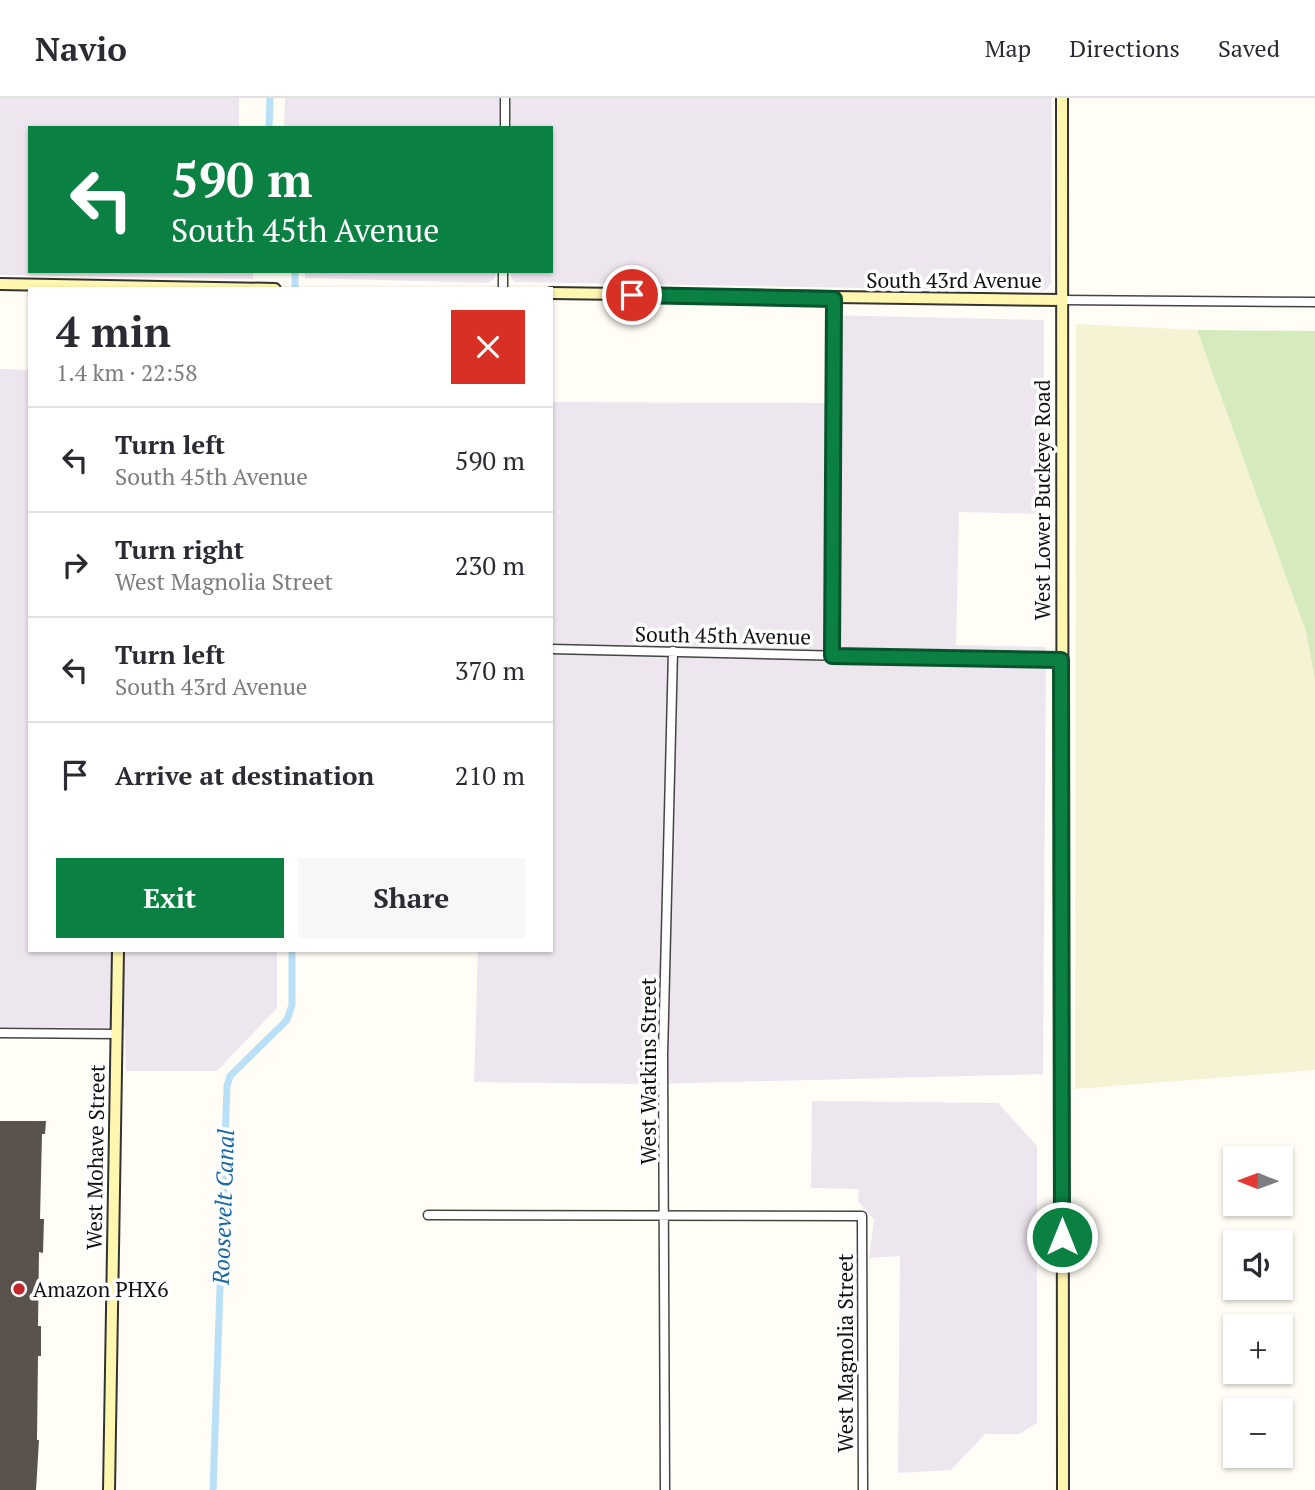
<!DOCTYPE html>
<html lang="en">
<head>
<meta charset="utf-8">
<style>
  body { margin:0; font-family:"PT Serif",serif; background:#f7f7f7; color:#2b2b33; height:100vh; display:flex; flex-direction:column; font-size:26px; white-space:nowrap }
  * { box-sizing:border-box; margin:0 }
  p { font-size:23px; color:#7c7c81 }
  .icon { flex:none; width:38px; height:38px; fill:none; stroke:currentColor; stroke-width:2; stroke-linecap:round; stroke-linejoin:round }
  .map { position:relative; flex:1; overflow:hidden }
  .side { position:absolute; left:28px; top:189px; width:525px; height:665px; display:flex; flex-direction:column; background:#fff; border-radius:0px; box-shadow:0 2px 5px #0004 }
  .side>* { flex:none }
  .banner { position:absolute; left:28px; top:28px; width:525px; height:147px; border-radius:0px; box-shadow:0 2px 5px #0004; background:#0b8043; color:#fff; overflow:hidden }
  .needle { width:46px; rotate:271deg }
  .tools { position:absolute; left:1223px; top:1048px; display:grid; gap:14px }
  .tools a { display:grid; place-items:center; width:70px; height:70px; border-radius:0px; background:#fff; box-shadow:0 2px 5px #0004; font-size:35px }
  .pin { position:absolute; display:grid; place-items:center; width:60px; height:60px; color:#fff; margin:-30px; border:4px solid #fff; border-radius:50%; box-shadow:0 2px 7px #0007 }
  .me { position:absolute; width:77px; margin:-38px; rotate:0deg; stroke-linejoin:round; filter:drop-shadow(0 0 5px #0008) }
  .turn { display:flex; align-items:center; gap:24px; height:147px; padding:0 28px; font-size:32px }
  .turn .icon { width:91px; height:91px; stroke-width:2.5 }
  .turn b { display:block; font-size:49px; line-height:60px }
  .round { display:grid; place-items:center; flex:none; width:74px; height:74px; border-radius:0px; background:#f7f7f7 }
  .overview { display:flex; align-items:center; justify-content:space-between; height:119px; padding:0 28px }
  h1 { font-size:42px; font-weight:800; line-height:52px }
  .button { display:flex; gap:14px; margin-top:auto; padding:14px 28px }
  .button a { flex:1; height:80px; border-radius:0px; background:#0b8043; color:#fff; font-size:28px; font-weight:800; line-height:80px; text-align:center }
  .button a+a { background:#f7f7f7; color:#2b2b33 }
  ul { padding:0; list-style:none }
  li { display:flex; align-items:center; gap:21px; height:105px; padding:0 28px; border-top:2px solid #e1e1e2 }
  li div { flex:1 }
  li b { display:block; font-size:26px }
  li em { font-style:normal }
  header { display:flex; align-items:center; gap:42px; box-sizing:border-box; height:98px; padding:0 35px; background:#fff; border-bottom:2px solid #e1e1e2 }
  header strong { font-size:33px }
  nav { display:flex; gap:38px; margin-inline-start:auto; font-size:24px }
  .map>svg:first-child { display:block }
</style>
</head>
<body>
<header>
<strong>Navio</strong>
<nav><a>Map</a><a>Directions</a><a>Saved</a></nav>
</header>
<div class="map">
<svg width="1315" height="1392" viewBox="0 0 1315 1392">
  <rect width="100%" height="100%" fill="#fffdf5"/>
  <path fill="#eee6ef" d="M 0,0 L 239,0 L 239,30 L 30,30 L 30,173 L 253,173 L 253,181 L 0,177 Z
    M 285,0 L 499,0 L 499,30 L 284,30 Z
    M 511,0 L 1052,0 L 1051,185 L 1046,192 L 1041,193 L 1020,189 L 985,192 L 514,184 L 509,173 L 551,173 L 551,30 L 511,30 Z
    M 305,173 L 497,173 L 494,181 L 487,185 L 305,180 Z
    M 827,217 L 1044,222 L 1044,416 L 959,414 L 956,547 L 1046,549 L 1043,976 L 651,986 L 474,984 L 478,852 L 551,852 L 551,304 L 825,305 Z
    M 0,271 L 30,272 L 30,852 L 277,852 L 277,910 L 217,973 L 126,973 L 125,930 L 0,929 Z
    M 812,1003 L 998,1005 L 1037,1048 L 1037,1325 L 1019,1336 L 985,1336 L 951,1372 L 898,1375 L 900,1158 L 869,1160 L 874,1122 L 858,1103 L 859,1091 L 811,1090 Z"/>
  <path fill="#f6f3d4" d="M 1076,226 L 1197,232 L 1306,534 L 1315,582 L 1315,972 L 1075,991 Z"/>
  <path fill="#d5ebbd" d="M 1197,232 L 1315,233 L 1315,582 L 1306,534 Z"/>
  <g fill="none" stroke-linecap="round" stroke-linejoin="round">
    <path stroke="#b9e0f7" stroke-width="7" d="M 269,30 L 270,0
      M 295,191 L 295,173
      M 213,1392 L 227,988 L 230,978 L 287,922 L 292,907 L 292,852"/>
  </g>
  <path fill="#5a524d" d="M 0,1023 L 46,1023 L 45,1036 L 42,1036 L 40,1121 L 44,1121 L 43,1155 L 39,1154 L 38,1228 L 41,1228 L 41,1258 L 38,1258 L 37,1342 L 39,1342 L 36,1392 L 0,1392 Z"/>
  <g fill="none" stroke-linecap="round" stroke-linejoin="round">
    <g stroke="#444" stroke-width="11">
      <path id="street" d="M 505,30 L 505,0
        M 503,191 L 503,173
        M 1061,202 L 1315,204
        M 551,551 L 1061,563
        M 832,558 L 834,201
        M 0,935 L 116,936
        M 428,1117 L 862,1118 L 863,1392
        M 665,1392 L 663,957 L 673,553"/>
    </g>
    <g stroke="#333" stroke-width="14">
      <path id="secondary" d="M 1062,0 L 1063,1392
        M 0,186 L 275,191
        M 551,195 L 1061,202
        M 109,1392 L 118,852"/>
    </g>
    <use href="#street" stroke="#fff" stroke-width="8"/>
    <use href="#secondary" stroke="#fff6b0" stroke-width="10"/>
  </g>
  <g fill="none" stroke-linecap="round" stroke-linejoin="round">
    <g stroke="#07532c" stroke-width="18">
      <path id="route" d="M 632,197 L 834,201 L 832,558 L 1061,562 L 1062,1139"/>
    </g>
    <use href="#route" stroke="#0b8043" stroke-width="12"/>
  </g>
  <circle fill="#c4262e" stroke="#fff" stroke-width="2.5" cx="19" cy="1191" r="7"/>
  <g text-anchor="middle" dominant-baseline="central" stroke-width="7" stroke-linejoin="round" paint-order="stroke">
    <g font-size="21" fill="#111" stroke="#fff">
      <text x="954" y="182">South 43rd Avenue</text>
      <text transform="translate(1042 402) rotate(-90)">West Lower Buckeye Road</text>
      <text transform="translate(723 537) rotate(1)">South 45th Avenue</text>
      <text transform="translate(648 973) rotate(-90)">West Watkins Street</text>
      <text transform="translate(95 1059) rotate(-89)">West Mohave Street</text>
      <text transform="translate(845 1255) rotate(-90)">West Magnolia Street</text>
    </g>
    <g font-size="21" fill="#111" stroke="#fff" text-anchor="start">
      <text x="33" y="1191">Amazon PHX6</text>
    </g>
    <g font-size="23" font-style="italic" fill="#1768a6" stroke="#fff">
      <text transform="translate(223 1109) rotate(-88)">Roosevelt Canal</text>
    </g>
  </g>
</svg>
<div class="tools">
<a><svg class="needle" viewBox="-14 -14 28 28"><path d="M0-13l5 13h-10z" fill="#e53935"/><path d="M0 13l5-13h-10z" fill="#7c7c81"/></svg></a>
<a><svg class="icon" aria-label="sound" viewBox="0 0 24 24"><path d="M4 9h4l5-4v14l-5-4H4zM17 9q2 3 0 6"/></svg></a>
<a>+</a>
<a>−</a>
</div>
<div class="pin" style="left:632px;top:197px;background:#d93025"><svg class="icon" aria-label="arrive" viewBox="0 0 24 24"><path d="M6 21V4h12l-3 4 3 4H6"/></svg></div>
<svg class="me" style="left:1062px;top:1139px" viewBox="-20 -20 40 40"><circle r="17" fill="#0b8043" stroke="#fff" stroke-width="3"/><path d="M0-11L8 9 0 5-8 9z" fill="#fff"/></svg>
<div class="banner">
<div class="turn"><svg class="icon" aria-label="left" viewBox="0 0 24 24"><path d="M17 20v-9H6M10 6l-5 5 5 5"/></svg><div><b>590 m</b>South 45th Avenue</div></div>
</div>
<section class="side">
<div class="overview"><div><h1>4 min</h1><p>1.4 km · 22:58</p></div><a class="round" style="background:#d93025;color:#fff"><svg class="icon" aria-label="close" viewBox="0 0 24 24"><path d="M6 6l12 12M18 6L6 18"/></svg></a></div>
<ul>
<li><svg class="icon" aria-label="left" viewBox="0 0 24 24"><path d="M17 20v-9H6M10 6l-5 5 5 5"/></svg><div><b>Turn left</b><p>South 45th Avenue</p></div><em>590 m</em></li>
<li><svg class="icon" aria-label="right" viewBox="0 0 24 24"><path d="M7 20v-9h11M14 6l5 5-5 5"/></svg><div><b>Turn right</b><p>West Magnolia Street</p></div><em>230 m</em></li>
<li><svg class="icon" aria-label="left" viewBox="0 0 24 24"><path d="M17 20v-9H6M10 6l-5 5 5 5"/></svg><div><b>Turn left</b><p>South 43rd Avenue</p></div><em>370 m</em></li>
<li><svg class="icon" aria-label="arrive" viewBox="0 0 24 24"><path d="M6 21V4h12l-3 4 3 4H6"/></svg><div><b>Arrive at destination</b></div><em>210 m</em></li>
</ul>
<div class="button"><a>Exit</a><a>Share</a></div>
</section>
</div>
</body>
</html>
